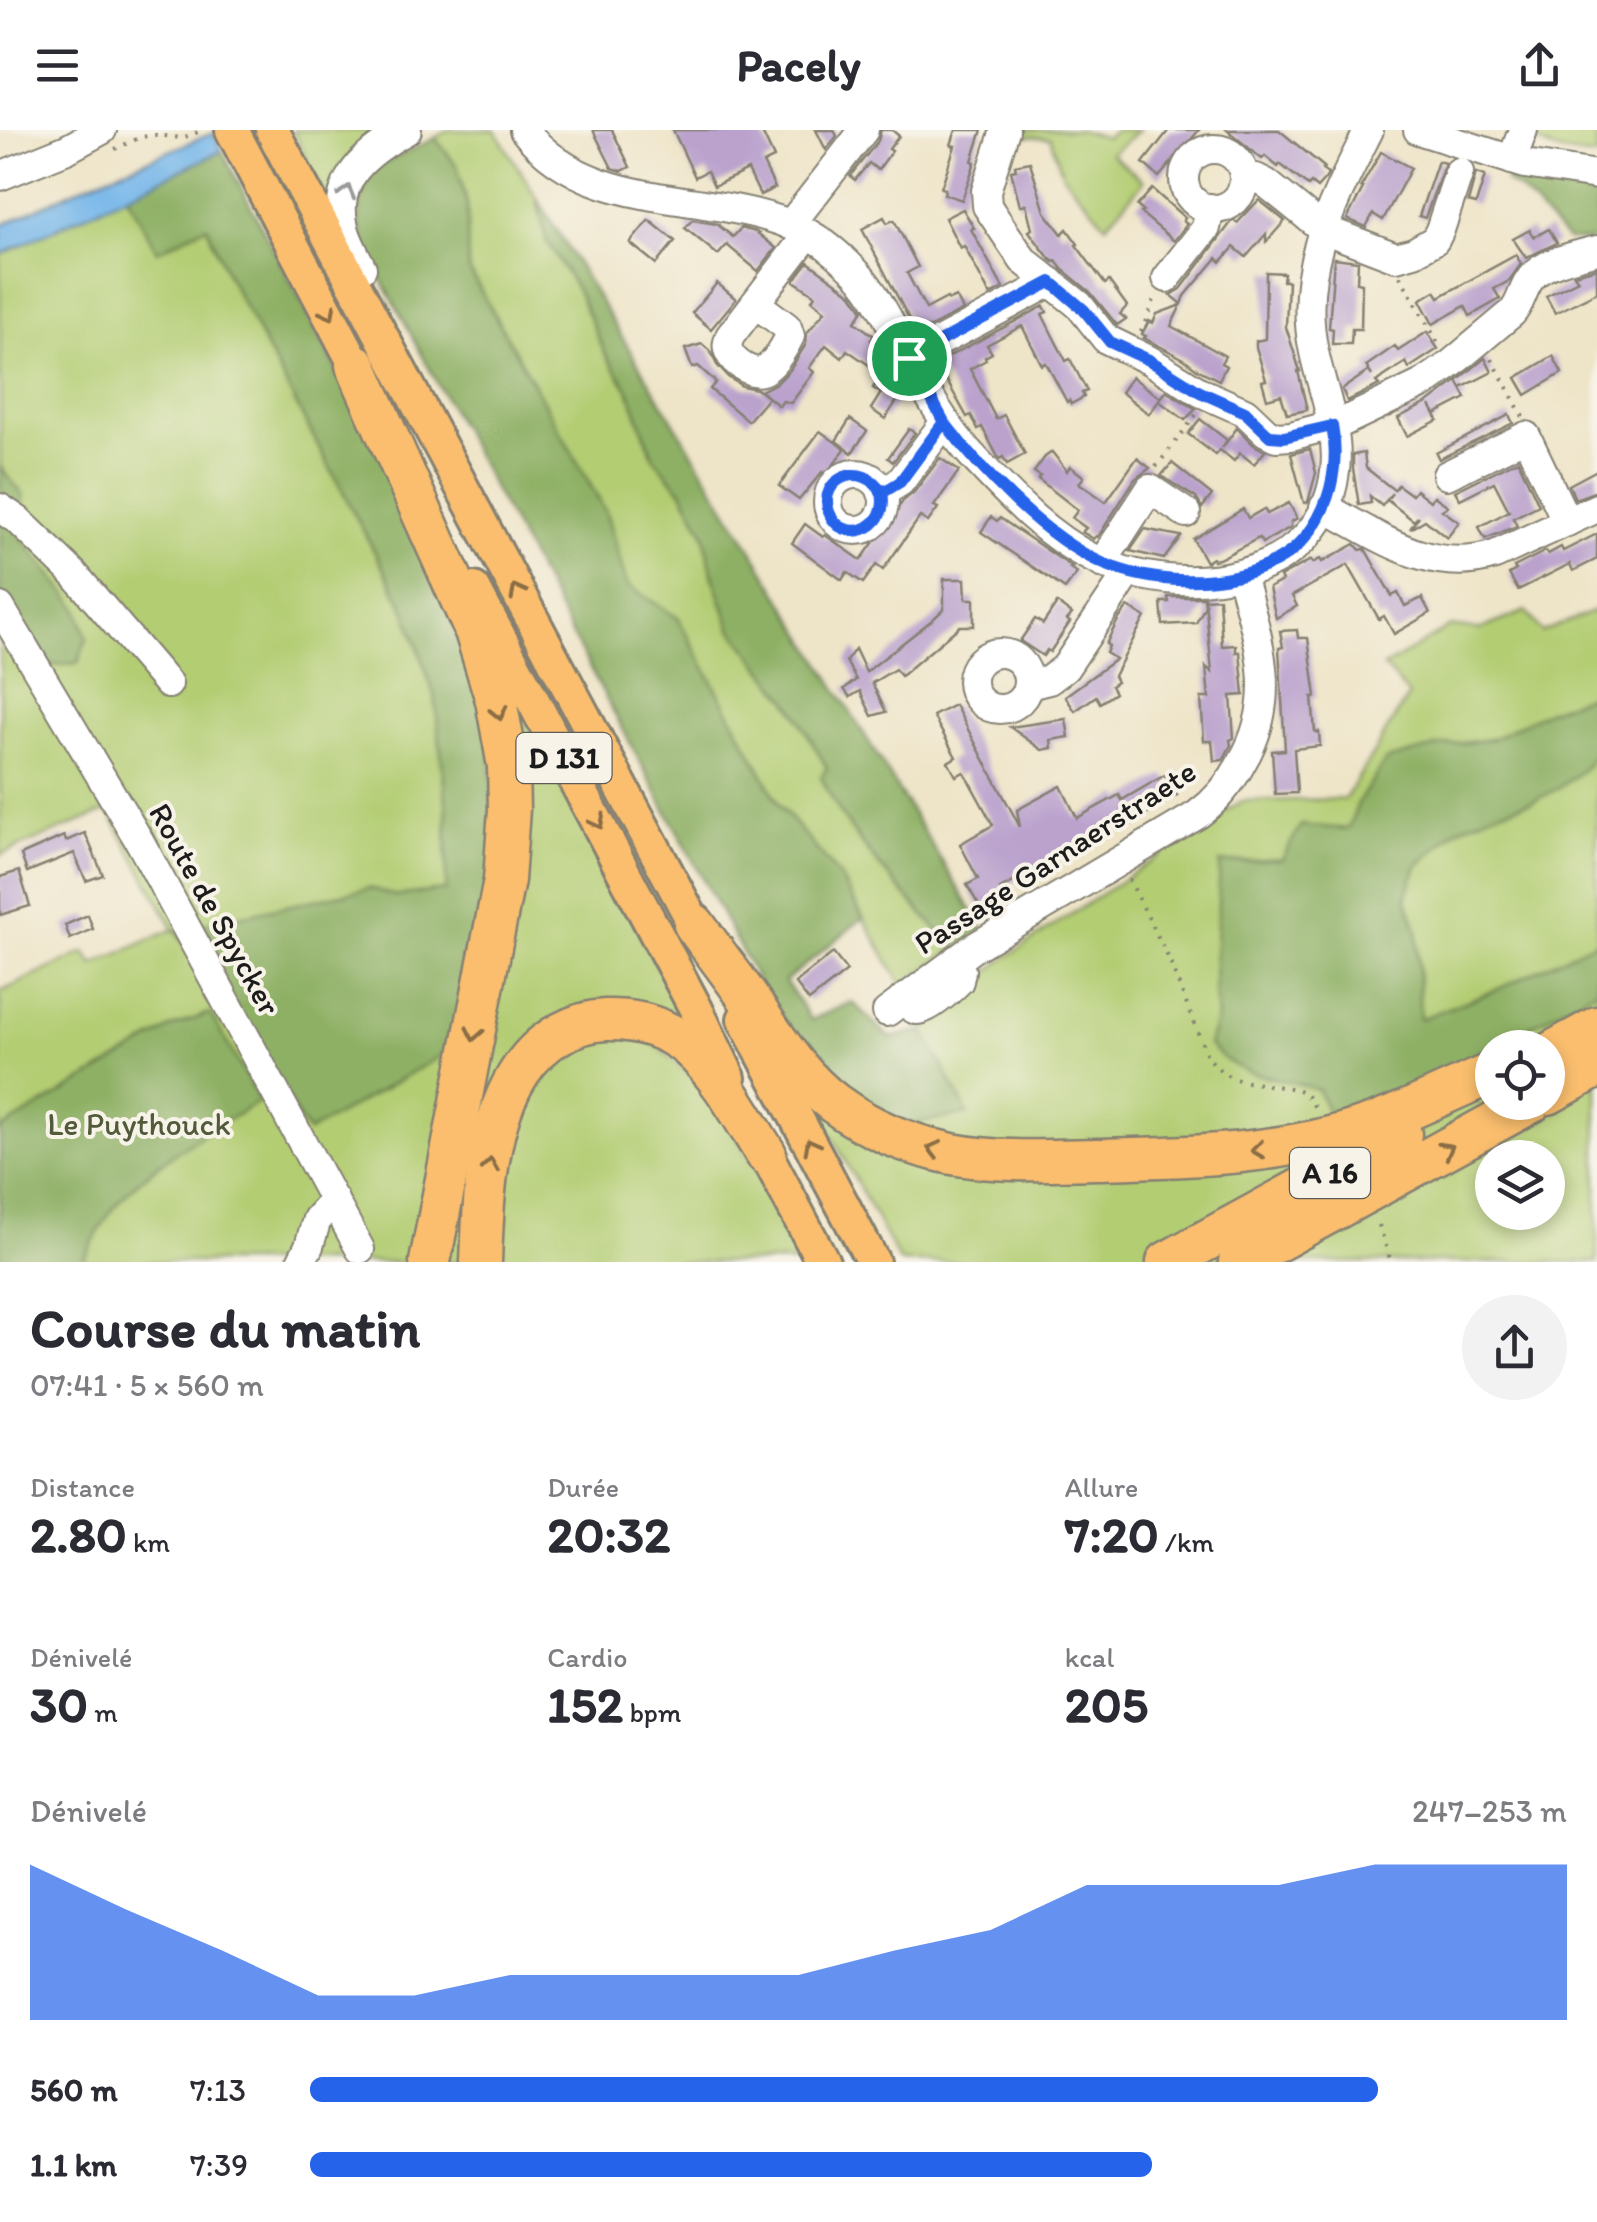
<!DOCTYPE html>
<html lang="fr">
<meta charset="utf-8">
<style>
body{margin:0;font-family:Itim,sans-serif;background:#f2f2f3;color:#2b2b33;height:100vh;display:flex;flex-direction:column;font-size:38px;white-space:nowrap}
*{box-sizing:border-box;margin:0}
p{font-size:32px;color:#7c7c81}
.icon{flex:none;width:55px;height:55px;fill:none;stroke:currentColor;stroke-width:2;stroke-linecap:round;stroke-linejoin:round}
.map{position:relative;height:1132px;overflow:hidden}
.panel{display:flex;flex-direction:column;background:#fff;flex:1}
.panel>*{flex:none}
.tools{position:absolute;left:1475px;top:900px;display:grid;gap:20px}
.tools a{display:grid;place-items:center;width:90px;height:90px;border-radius:50%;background:#fff;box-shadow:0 5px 15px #0003;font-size:50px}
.pin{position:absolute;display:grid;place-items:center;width:85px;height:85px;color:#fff;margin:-42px;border:5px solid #fff;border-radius:50%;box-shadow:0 2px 10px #0007}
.round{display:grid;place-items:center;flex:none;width:105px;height:105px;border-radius:52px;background:#f2f2f3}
.summary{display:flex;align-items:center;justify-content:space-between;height:170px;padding:0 30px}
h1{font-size:55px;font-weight:700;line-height:75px}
.figures{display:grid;grid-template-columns:repeat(3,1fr);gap:15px;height:170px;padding:10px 30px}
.figures div{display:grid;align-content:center}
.figures b{font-size:50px;font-weight:700}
.figures small{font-size:28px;font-weight:400}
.figures p{font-size:28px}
.chart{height:280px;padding:20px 30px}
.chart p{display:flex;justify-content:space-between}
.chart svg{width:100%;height:180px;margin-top:10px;fill:#2563eb;opacity:.7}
ul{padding:0 30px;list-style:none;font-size:32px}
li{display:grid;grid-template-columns:160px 120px 1fr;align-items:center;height:75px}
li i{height:25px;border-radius:12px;background:#2563eb}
header{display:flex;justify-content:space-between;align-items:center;height:130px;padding:0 30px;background:#fff;font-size:45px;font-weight:700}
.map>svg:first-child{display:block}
</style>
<header><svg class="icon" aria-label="menu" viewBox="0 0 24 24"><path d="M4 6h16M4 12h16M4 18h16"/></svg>Pacely<svg class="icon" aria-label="share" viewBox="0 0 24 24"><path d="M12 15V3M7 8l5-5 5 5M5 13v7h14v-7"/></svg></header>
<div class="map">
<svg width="1597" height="1132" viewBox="0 0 1597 1132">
<rect width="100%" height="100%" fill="#f7f3e8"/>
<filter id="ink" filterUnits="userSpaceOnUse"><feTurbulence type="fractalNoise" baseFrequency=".01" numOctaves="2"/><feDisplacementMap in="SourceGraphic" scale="20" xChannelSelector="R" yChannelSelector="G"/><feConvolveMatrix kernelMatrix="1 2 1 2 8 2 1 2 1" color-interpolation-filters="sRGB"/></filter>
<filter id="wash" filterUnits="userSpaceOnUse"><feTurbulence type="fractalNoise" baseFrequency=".0048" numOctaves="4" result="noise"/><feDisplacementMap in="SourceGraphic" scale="40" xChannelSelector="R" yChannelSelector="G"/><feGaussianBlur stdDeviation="2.25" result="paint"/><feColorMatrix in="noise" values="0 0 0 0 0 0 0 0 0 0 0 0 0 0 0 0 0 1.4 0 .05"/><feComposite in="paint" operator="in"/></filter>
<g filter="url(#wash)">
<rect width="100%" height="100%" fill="#eee4c7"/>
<g fill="#b3cd73" stroke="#687448" stroke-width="2.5" fill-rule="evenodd">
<path d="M293,0H387L357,17L340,40L326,71Z"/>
<path d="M448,0H495L537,68L546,110L578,162L606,225L629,261L653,327L683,363L704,403L712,443L731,498L792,576L827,638L821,647C850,711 908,767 955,819L902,855L840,747L780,676L678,489L627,456L606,383L468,138L467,74L457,36L435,8Z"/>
<path d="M1004,0H1081L1106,8L1116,0H1139L1111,24L1144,51L1106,95L1063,45L1050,8L1020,6Z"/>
<path d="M1530,0H1597V27C1572,24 1547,24 1529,4Z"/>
<path d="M127,65L157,120L206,95L226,142L405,479L435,567L447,680L446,760L396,766L370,758L458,916L417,1132H0V862L85,822L93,835L174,799L108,680L0,725V492L24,366L0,337V125Z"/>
<path d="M1597,480V1132H900L812,970L967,983L923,900L1002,830L1242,671L1345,669L1409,565L1384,537L1451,496L1479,500L1526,481L1542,502ZM1492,918H1548V972H1492ZM1492,1028H1548V1082H1492Z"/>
<path d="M499,540L693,902L530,914L472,1132H437Z"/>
<path d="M615,904L652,912L710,961L810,1132H499V1112L513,997L527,953L577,910Z"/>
</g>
<g fill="#8eb065" stroke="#556640" stroke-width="2.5">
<path d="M435,8L457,36L467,74L468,138L606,383L627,455L678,488L780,676L840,747L863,788L785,851L811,890L852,872L890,908L923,900L968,984L910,994L876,986L801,919L761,857L368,124L358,92L360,73L367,52L376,37Z"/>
<path d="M222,21L397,354L491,588L493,736L458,916L308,1002L175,800L370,758L396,766L446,760L447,680L435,567L405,479L226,142L207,96L157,121L127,65Z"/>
<path d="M1511,41L1597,55V111L1567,110L1520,60L1506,52Z"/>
<path d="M537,68L983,799L955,819C908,767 850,711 821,647L827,638L792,576L731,498L712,443L704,403L683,363L653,327L629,261L606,225L578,162L546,110Z"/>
<path d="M0,337L24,366L18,404L77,477L87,508L78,533L25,538L0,492Z"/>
<path d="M1593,564L1597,566V622L1584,639L1559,658L1531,672L1493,683L1457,699L1417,736L1406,767L1417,800L1420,889L1498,859L1597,811V859L1512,907L1402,964L1330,986L1318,960C1277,945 1240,950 1209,915L1217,887L1214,854L1220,733L1282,729L1301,695L1348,699L1359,671L1386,630L1440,616L1492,609L1547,581Z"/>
<path d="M210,883L260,971C210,1001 159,1027 119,1071C104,1088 93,1112 82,1132H0V1000L172,897Z"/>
</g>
<path fill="#75b6ea" stroke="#486983" stroke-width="2.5" d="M213,3L222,21L0,125V96L86,55Z"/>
<g id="blocks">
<g fill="#baa2cd">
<path d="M593,0H612L630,37L622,41L612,38Z"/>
<path d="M673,0H761L774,28L763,33L775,58L760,65L748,40L714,56L707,41L695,47Z"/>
<path d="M816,0H834L837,6L826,20Z"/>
<path d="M881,0H892L899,6L889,19L892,21L878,40L869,33L855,50L850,46L878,11Z"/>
<path d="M956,0H982L972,31L975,32L962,70L944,64L945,59L941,58L955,16L951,15Z"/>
<path d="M1169,0H1199L1159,47L1143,33Z"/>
<path d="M1227,0H1279L1324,37L1322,40L1328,44L1326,48L1317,58L1311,53L1308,56L1280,34L1278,37L1265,26L1262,29Z"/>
<path d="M1381,22L1411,38L1383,90L1373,84L1366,97L1347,89L1363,58L1361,57Z"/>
<path d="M1438,31L1445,33L1425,88L1419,86Z"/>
<path d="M1030,32L1045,82L1062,104L1067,99L1078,114L1076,115L1105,154L1109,151L1127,176L1120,184L1126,189L1117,195L1090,162L1062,139L1056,131L1054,132L1050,129L1031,104L1029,101L1032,99L1026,74L1020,76L1011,41L1016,40L1015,35Z"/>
<path d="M1476,43L1485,46L1476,74L1468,72Z"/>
<path d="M1152,59L1185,88L1183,91L1187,94L1174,111L1141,83L1143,81L1137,76Z"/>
<path d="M1259,70L1285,91L1266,112V104L1246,127L1234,117L1221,132L1217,128L1185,166L1182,174L1171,165L1181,159L1233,90L1237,93Z"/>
<path d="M963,79L974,98L971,99L1003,158L990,165L964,116L960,118L945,88Z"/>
<path d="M884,87L887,93L894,90L918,137L907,143L926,179L947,168L949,170L956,167L963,180L917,204L862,99Z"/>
<path d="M649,90L675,111L656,134L630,113Z"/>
<path d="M692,90L717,94L733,107L741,98L756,102L776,118L758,141L727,115L718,125L685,98Z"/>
<path d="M1549,99L1557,113L1526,128L1513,109L1530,100L1534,107Z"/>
<path d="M1516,125L1521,134L1509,151L1494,159L1500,169L1470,186L1465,176L1433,194L1420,170L1435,161L1439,167Z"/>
<path d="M1334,128L1358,131L1357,152L1362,153L1361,199H1352L1351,214H1332L1333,199L1329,198Z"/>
<path d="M808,132L852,164L863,180L855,192L874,206L871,210L885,220L890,233L905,259L885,289L871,279L881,263L873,258L882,244L847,220L842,228L826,215L809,238L814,242L791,273L783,271L779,276L761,261L778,252L790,240L806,214L807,203L825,181L812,170L815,165L794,151Z"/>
<path d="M1597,138V162L1555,183L1546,166L1578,150L1574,144Z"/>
<path d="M1266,142L1284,143L1283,151H1288L1286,197L1300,241H1298L1307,280L1287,284L1281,265L1267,269L1262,251L1266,250L1256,217V211L1265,209Z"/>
<path d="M717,153L736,169L711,199L692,183Z"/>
<path d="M1181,175L1171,196L1225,226L1221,233L1226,236L1219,250L1197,239L1184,229L1144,208L1146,206L1142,204L1149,191L1153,193L1157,184Z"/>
<path d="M1044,176L1047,182L1042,184L1054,208L1066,231L1070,229L1087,261L1082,263L1084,267L1071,274L1069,270L1067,272L1046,233L1042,235L1022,196L987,215L992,223L985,227L986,230L970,239L996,289L1004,285L1025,324L1007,334L1003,327L999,329L982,297L978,299L971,285L967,287L937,233Z"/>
<path d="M1427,202L1438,219L1409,238L1406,232L1376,252L1379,255L1347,271L1342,259L1369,241L1372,246L1366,236L1395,216L1398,221Z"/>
<path d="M702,214L710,221L717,235L728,247L742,256L757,259L768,268L748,291L710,259L716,252L698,236L692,238L685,219Z"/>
<path d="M1553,226L1562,243L1526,265L1516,248Z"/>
<path d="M1485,228L1492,242L1461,258L1457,251Z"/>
<path d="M1132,247L1161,268L1149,284L1121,262Z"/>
<path d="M1457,251L1466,268L1435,284L1430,275L1438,290L1407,306L1398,288L1429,272Z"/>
<path d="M1166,261L1196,279L1185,290L1159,271Z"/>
<path d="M1509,285L1513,293L1439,329L1436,323Z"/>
<path d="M850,289L867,301L852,323L836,311Z"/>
<path d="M1200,289L1227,310L1222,318L1237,298L1254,315L1265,321L1254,334L1240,323L1234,331L1220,320L1216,325L1188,304Z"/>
<path d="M909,299L915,303L893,332L888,328Z"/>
<path d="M820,301L845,319L826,345L822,342L799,370L779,356Z"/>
<path d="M1310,319L1316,343L1308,372L1304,373L1291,324Z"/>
<path d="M1052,322L1067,341L1070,336L1084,347L1079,353L1106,372L1137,328L1150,338L1135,349L1098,407L1096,406L1094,409L1082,402L1086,398L1072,388L1078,380L1038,349L1040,346L1034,342L1045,327Z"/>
<path d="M1364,323L1366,338L1394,360L1398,355L1412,365L1416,360L1430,371L1434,366L1448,376L1442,380L1459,392L1447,408L1425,390L1410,399L1419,386L1414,391L1387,370L1392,363L1382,376L1370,366L1371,373L1359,375L1353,339V325Z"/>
<path d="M940,328L959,341L934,376L938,378L928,392L920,387L883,440L876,435L863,453L847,442L842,450L792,413L805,394L823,407L825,405L861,430L903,371L914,362Z"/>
<path d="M1518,330L1539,375L1513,388L1517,396L1485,409L1479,397L1509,381L1494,352L1460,369L1455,361Z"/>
<path d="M1172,333L1212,365L1202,378L1196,368L1161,346Z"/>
<path d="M1597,340V361L1575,369L1569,355Z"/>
<path d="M1289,373L1297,388L1291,392V397L1262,413L1259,408L1219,429L1213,430L1212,428L1206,432L1193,409L1243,379L1248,388L1264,379L1267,384Z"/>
<path d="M991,387L997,391L1000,388L1072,437L1070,438L1077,443L1065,459L981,402Z"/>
<path d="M1145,399L1159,402L1181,406L1164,429L1130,421Z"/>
<path d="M1597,404V429L1573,441L1570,434L1518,460L1509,444L1516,440L1514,437L1546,421L1548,424L1561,417L1563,421Z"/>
<path d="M1355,414L1360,420L1365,419L1392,466L1398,463L1405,476L1422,468L1430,483L1394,504L1384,486L1379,489L1348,435L1292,466L1297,476L1276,488L1269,458L1282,451L1280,447L1311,430L1313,433L1320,429L1322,432Z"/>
<path d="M944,449H965L966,469H974V496H960L901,546L895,539L872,553L886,582L872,586L860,561L850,567L844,559L856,550L846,531L855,519L866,542L932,490L944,479Z"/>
<path d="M1168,467H1204L1205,476L1196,493L1163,495L1161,472H1169Z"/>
<path d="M1219,468L1222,516L1236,515V522H1240L1244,565L1231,566L1234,608L1230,610L1231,615L1223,630L1214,631L1212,611H1204L1201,568H1209L1206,537L1212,542L1205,469Z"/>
<path d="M1057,473L1072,484L1067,490L1070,492L1050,522L1047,520L1043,526L1020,511L1035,489L1043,494Z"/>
<path d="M1128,477L1145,487L1114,546L1117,552L1111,556L1115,563L1100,573L1096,566L1075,581L1065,566L1116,529L1106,523L1109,516L1106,514L1118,490Z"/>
<path d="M1297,500L1298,508H1308L1316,567H1312L1315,602H1319L1320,616L1294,619L1297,663L1275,664L1272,621L1285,620L1279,518L1283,517L1280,501Z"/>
<path d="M955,575L1020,697L1017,680L1061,656L1077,688L1119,665L1122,670L1165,645L1177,665L1127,697L1125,694L1000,759L1004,767L981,779L967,755L978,749L960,714L993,695L964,642L956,646L948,632L956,627L933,586Z"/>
<path d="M1066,589L1069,607L1051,610L1052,618L1042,620L1010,597Z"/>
<path d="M85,703L103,745L86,751L74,723L27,742L21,725L64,706L66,711Z"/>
<path d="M19,741L30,776L0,785V747Z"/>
<path d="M88,785L93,799L70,809L65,795Z"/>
<path d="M833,823L847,841L809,871L795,853Z"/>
</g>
</g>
</g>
<g filter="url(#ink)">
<use href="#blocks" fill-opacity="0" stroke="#858072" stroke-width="2.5"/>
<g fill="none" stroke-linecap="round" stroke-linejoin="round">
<defs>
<g id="minor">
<path d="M524,0C587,80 694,61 781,91C807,100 831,117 850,136C873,157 885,184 900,211C922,254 943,296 977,331C1011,367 1047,406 1092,428C1177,471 1322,456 1335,341C1340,301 1322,260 1314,222C1296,139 1333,72 1369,0"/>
<path d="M1005,0L986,61L987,76L1023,130L1079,175L1106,209L1149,230L1200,262L1245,282L1266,302L1276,307L1291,306L1343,292L1424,253L1451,234L1512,183C1522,172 1522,159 1531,148C1543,132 1579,125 1597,120"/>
<path d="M1418,0L1525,34L1597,45"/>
<circle cx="1214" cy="49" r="30"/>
<path d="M1512,30L1523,0"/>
<path d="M0,46L67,19L102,0"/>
<path d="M1244,48H1256L1266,53L1323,99L1396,127L1414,122L1435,110L1440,100L1459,42"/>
<path d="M790,95L864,0"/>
<path d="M362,138C356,126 349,114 345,101C330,49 368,22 407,0"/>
<path d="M1167,148L1206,98L1210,78"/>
<path d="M755,173L787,197L790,206C785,216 775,234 764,240C753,246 734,233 729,222C726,216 728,212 730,206L808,104"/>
<path d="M909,228L1051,152"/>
<circle cx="856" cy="372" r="28"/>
<path d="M1447,345L1526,306L1567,392"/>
<path d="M882,363L900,352L945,292"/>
<path d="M1324,377C1379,406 1431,446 1495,425L1597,378"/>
<path d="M0,378L19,391L74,444L168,554"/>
<path d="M1102,433L1150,359L1186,383"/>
<path d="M0,477L140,712L360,1119"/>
<circle cx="1000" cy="551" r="28"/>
<path d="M1029,555L1049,550L1065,538L1129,442"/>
<path d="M903,869C906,872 911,879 916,880C927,882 952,858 959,851L961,841L957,829"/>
<path d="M887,882L973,818L1197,685C1216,671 1231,653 1242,632C1280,568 1258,510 1241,444"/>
<path d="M301,1132L309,1116L317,1089L334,1070"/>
</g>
<g id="major">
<path d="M232,0L367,257"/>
<path d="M272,0L705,814"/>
<path d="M474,459L696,879L729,948"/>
<path d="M744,889L873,1132"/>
<path d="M754,1001L823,1132"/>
</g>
<g id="highway">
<path d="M356,235L475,501L496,570L508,636L509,679L504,750L430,1132"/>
<path d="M694,794C712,819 731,843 748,868C775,906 796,944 834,973C869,999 909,1015 952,1024C999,1033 1048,1030 1096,1029C1177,1027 1259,1026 1338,1005C1392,991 1441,964 1492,943"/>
<path d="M1548,924L1597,897"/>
<path d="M1548,964L1597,937"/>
<path d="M481,1132C484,1057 486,944 561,903C574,896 589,891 605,890C636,889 666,897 690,918C722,947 743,988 766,1024"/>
<path d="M1167,1132L1401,1004"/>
<path d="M1239,1132L1532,972"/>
</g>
</defs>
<use href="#minor" stroke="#858072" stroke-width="32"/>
<use href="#major" stroke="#858072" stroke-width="38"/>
<use href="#highway" stroke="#858072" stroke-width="45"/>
<g stroke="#858072" stroke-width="4" stroke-dasharray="2.5 8" stroke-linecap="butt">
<path d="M115,19L141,7L156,5L182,8L204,0"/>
<path d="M1400,146L1440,216"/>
<path d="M1141,202L1156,165"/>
<path d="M1492,229L1523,287"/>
<path d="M1156,337L1196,285"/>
<path d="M1129,749L1167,825L1206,923C1226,955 1247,951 1281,957C1289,958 1297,958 1304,963C1310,968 1314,976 1317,982"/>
<path d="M1379,1095L1391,1132"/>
</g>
<use href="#minor" stroke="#fff" stroke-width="28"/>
<use href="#major" stroke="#fabe6e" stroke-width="32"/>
<use href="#highway" stroke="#fabe6e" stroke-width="40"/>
</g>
<defs><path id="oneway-chevron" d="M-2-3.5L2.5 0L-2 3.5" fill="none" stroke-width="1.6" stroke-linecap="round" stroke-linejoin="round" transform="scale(2.5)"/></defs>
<use stroke="#999" href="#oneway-chevron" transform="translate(347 62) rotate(-74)"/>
<g stroke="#8b6d45">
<use href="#oneway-chevron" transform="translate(329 183) rotate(62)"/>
<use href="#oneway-chevron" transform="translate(517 461) rotate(-118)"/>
<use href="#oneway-chevron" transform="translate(499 583) rotate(77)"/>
<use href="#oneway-chevron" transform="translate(598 692) rotate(62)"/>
<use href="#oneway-chevron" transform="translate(474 904) rotate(101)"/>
<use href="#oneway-chevron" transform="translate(811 1015) rotate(-118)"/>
<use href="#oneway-chevron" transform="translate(934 1019) rotate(-166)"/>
<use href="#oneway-chevron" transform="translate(1447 1019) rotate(-29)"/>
<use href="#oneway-chevron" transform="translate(1258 1020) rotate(173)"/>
<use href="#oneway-chevron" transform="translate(490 1035) rotate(-82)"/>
</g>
</g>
<g fill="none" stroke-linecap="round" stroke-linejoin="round" filter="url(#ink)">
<defs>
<path id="route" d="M909,228L944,292L900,352L882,363C890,400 842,416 829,382C817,348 864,329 882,363L900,352L944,292C980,340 1047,409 1102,433C1151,454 1217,457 1266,436C1320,414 1343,350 1332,296L1284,307L1270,306L1245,282L1200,262L1149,230L1110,212L1084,180L1051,152L909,228"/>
</defs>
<use href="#route" stroke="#fff" stroke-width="20"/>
<use href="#route" stroke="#2563eb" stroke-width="12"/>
</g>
<g text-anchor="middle" stroke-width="8" stroke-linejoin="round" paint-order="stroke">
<g fill="#f7f3e8" stroke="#5e5c59" stroke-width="2.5">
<rect x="516.5" y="603" width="95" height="50" rx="8"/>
<rect x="1290" y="1018" width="80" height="50" rx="8"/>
</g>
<g font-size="30" font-weight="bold" fill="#1c1c1c">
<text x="564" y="638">D 131</text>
<text x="1330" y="1053">A 16</text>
</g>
<g font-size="32" fill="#1c1c1c" stroke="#f7f3e8">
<text transform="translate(1055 727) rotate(-33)" y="11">Passage Garnaerstraete</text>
<text transform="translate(215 779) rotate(61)" y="11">Route de Spycker</text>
</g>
<g font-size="32" fill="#515a3a" stroke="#f7f3e8">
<text x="139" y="1005">Le Puythouck</text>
</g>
</g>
</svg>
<div class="tools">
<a><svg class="icon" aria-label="locate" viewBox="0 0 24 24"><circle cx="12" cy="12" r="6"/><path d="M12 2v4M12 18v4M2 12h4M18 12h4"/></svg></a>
<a><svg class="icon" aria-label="layers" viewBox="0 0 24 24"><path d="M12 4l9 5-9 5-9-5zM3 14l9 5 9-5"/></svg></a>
</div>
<div class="pin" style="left:909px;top:228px;background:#1e9e55"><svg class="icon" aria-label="arrive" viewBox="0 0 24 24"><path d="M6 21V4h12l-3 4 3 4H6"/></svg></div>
</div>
<section class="panel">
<div class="summary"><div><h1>Course du matin</h1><p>07:41 · 5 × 560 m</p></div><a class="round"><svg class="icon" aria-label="share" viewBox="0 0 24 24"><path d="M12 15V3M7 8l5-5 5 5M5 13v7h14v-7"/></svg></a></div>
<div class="figures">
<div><p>Distance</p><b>2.80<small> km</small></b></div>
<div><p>Durée</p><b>20:32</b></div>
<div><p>Allure</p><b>7:20<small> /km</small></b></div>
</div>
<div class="figures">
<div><p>Dénivelé</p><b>30<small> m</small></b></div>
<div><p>Cardio</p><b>152<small> bpm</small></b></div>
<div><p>kcal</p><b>205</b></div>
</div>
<div class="chart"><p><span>Dénivelé</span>247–253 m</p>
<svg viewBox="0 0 160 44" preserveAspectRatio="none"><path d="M0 44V6L10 17L20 27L30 38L40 38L50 33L60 33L70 33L80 33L90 27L100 22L110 11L120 11L130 11L140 6L150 6L160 6V44z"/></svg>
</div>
<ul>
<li><b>560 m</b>7:13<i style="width:85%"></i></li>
<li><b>1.1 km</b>7:39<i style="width:67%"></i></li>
</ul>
</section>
